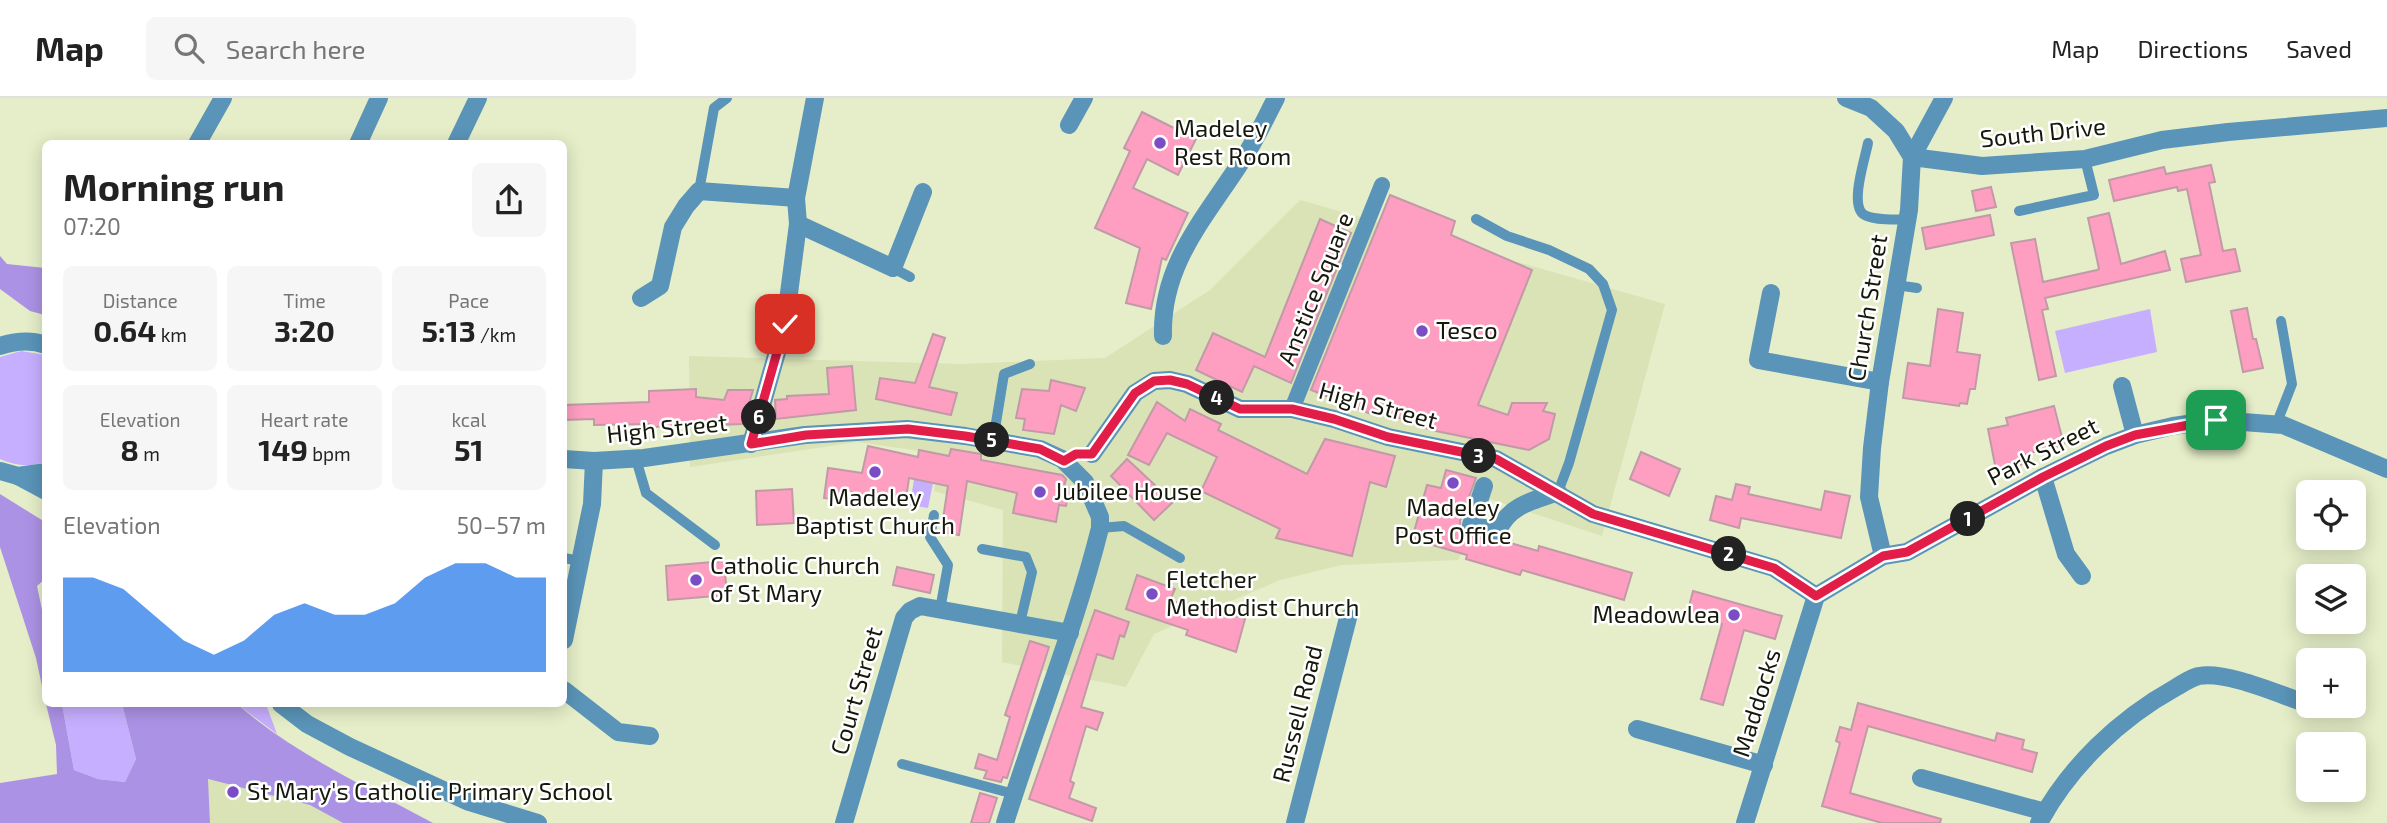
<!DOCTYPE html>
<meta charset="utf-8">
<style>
body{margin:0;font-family:"Exo 2",sans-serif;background:#f6f6f6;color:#222;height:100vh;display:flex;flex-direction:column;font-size:26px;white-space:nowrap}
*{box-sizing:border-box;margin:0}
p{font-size:23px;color:#767676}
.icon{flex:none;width:38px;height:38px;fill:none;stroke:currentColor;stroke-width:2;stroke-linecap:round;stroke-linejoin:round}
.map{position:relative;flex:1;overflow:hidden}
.side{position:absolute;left:42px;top:42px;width:525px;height:567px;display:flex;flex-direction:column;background:#fff;border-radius:10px;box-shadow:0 4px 18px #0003}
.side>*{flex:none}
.buttons{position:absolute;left:2296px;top:382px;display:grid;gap:14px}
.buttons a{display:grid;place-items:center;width:70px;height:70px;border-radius:10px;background:#fff;box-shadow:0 4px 18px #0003;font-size:35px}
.pin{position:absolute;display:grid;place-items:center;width:60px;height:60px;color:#fff;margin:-30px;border-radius:14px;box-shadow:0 4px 10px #0006}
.km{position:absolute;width:35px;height:35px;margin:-18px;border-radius:50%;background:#222;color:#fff;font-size:19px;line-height:35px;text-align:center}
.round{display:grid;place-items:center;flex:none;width:74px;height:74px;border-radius:10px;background:#f6f6f6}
.summary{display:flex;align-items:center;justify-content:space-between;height:119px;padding:0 21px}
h1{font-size:38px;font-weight:700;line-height:52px}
.figures{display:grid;grid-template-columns:repeat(3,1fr);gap:10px;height:119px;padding:7px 21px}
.figures div{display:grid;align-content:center;border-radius:10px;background:#f6f6f6;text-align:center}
.figures b{font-size:30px;font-weight:700}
.figures small{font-size:19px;font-weight:400}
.figures p{font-size:19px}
.chart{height:196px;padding:14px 21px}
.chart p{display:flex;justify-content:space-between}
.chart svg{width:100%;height:126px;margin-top:7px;fill:#1a73e8;opacity:.7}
header{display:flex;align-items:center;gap:42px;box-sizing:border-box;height:98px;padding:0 35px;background:#fff;border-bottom:2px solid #e0e0e0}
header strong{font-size:33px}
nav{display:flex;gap:38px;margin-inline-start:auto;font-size:24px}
.search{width:490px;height:63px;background:#f6f6f6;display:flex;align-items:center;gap:18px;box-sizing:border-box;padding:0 24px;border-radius:10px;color:#767676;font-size:26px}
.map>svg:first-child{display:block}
</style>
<header>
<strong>Map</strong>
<div class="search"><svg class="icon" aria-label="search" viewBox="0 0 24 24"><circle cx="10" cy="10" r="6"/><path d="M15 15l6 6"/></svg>Search here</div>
<nav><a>Map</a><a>Directions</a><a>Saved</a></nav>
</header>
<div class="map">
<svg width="2387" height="725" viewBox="0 0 2387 725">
<rect width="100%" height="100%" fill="#e5eec8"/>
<g fill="#d9e3b6">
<path d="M1300,102L1665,206L1602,438L1490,401L1458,462L1342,467L1280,482L1154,536L1126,589L1002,564L1003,412L934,393L941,356L857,344L690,369L689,258L961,266L1105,260L1210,192Z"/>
<path d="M207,681L310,707L343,725H210Z"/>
</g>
<g fill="#c7afff">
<path d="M2150,211L2157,254L2065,275L2055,233Z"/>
<path d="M21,253L45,257V364C29,369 16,368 0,361V259Z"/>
<path d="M914,381L933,385L928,410L910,407Z"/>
<path d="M62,606H122L136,661L125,684L98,681L74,672Z"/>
<path d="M237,606H263L267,609L277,636Z"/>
</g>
<g fill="#ac92e5">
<path d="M0,158L7,166L45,170V217L30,213L0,191Z"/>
<path d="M0,396L45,424V481L37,488L45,526V602L36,560L0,449Z"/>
<path d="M46,606H62L74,672L98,681L125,684L136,661L122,606H237C295,656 366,689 433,725H343L310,707L208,681L210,725H0V685L57,676L56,647Z"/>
</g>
<g fill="#fe9ec0" stroke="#c29aa7" stroke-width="2">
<path d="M1142,14L1196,41L1178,77L1147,61L1133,90L1188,115L1166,162L1162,160L1151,211L1126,205L1140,150L1095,130L1130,53L1124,50Z"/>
<path d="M2211,67L2215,84L2209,85L2223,153L2235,151L2240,173L2186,184L2181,161L2201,157L2187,91L2178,93L2177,89L2114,103L2109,82L2164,69L2166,76Z"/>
<path d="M1991,89L1996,109L1976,113L1972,93Z"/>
<path d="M1390,97L1455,123L1451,137L1532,172L1478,307L1508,317L1512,305H1547L1543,313L1555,316L1549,341L1529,352L1431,332L1379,312L1376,318L1311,292Z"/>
<path d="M2109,115L2121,166L2165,153L2170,172L2045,200L2048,211L2042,212L2056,278L2039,282L2011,145L2035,141L2043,184L2097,172L2099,171L2088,120Z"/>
<path d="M1990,117L1994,137L1926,151L1922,130Z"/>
<path d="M1320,121L1351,135L1291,285L1254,268L1242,294L1196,272L1213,235L1265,259Z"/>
<path d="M2247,210L2253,241H2256L2263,270L2243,274L2231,213Z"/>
<path d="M1938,211L1963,215L1957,254L1980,257L1975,291H1970L1967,306L1960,305L1959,308L1903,300L1908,265L1930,268Z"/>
<path d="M933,236L945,240L929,289L957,295L951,317L876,301L880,280L915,285Z"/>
<path d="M852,268L856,312L776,321L775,302L787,301V298L829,296L827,270Z"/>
<path d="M1051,282L1085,290L1076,313L1061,307L1054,336L1023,332L1025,321L1016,320L1022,291L1049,293Z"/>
<path d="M696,291V299L724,302L728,292H753L743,326L650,329V326L594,327V321L564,322V307L649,304V293Z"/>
<path d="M1157,304L1185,323L1190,311L1221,326L1218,332L1307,376L1325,341L1395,358L1386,389L1370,384L1352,458L1276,440L1280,431L1201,393L1217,359L1167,335L1149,367L1128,357Z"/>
<path d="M2054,308L2064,347L2026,356L2028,365L1996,372L1988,331L2008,327L2006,320Z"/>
<path d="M868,348L918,359L919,352L949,358L951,351L981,356V362L1062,377L1066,381L1064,389L1070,390L1066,408L1059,407L1056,424L1013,415L1017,395L967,383L959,437L941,434L948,388L909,380L906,401L883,397L882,400L852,394L851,404L824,400L828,370L862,375Z"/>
<path d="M1641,354L1680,371L1669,398L1630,381Z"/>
<path d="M1127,361L1173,404L1154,422L1111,378Z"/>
<path d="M1446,372L1476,380L1460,423V430L1464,436L1496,444L1504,443L1538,453L1539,448L1632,475L1624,502L1522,472L1520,477L1466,461L1467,457L1412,441L1427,387L1441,390Z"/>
<path d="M1736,386L1750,389L1748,396L1821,412L1825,393L1850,398L1841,440L1741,420L1739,430L1710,422L1716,398L1732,402Z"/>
<path d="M792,391L794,425L757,427L756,393Z"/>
<path d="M724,463L727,497L668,502L666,468Z"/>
<path d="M897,469L934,477L930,495L893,487Z"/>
<path d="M1137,477L1175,491L1170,502L1203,514L1205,507L1245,521L1236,554L1186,537L1188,532L1126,511Z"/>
<path d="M1693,493L1782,518L1775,541L1744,532L1723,607L1701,601L1722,526L1687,516Z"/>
<path d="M1095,512L1129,524L1124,539L1120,537L1113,561L1097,556L1081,609L1103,615L1097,632L1086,628L1070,683L1074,685L1069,700L1096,710L1092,723L1029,701Z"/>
<path d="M1030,543L1049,549L1007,680L1003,679L1001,684L984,680L987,673L975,670L979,656L997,662L1010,619L1005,617Z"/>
<path d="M1858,605L1995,643L1997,635L2024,642L2022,651L2037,655L2032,674L1868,628L1850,695L1941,721L1940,725H1882L1822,708L1840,645L1836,643L1840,629L1851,632Z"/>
<path d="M980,695L997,700L989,725H971Z"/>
</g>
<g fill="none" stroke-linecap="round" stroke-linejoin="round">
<g stroke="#5a94b8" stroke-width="10">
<path d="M1868,45C1865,61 1850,105 1863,116C1873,123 1896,121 1907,122"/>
<path d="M699,93L714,10L727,0"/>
<path d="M2019,113L2094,97L2085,61"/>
<path d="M1476,121L1507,138L1549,152L1589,171L1603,186L1612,212L1569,365L1558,394"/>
<path d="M893,170L910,179"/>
<path d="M1896,187L1917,190"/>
<path d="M2276,327L2292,286L2281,223"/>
<path d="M993,343L1004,276L1030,266"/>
<path d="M636,361L646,395L715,447"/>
<path d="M934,417L930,439L948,467L940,512"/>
<path d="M1100,430L1124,428L1180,460"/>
<path d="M982,451L1026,459L1032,474L1020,525"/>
<path d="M564,460L580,463"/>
<path d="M902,666L1014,696"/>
</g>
<path stroke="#5a94b8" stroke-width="16" d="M1292,311L1382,87"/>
<g stroke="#5a94b8" stroke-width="18">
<path d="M1846,0L1871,10L1896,33L1912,59L1909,112L1880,284L1872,350L1869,399L1883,458"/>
<path d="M1944,0L1912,59L1982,68L2085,61L2162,42L2228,34L2387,20"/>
<path d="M1069,27L1084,0"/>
<path d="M358,46L379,0"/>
<path d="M456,46L478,0"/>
<path d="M798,126L893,170L923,94"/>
<path d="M1771,195L1758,262L1880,284"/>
<path d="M641,200L660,188L673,129L686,108L699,93L796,100"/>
<path d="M1163,238C1161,168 1203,122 1239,67C1254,46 1264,23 1276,0"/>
<path d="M2122,288L2135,337"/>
<path d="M751,346L785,226L798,126L796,100L815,0"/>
<path d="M1092,356L1135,295L1154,283L1170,282L1187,286L1240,311H1292L1334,321L1388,339L1496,361L1593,416L1774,470L1816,498"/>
<path d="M564,361L594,363L644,360L805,337L907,331L965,338L1040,351L1062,361L1085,384L1100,419V430C1075,530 1036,626 1005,725"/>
<path d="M2043,379L2066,456L2082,478"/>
<path d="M1484,388L1471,427L1498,433C1508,408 1534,402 1558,394"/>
<path d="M1816,498L1883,458L1907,454L2043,379L2106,348L2135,337L2173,328L2216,322L2283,327L2387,371"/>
<path d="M564,542L592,406L594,363"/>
<path d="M564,592L618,634L650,638"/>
<path d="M1637,631L1764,667"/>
<path d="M1921,680L2045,714"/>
<path d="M844,725L904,520L910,513L920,508L1070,535"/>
<path d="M1295,725L1348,520"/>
<path d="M1745,725L1816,498"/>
<path d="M2039,725C2069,669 2119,621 2175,590C2182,586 2192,579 2199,578C2228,573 2280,597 2308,606"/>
</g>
<g stroke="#5a94b8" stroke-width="18">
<path d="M197,46L223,0"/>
<path d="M0,248C15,243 30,241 46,247"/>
<path d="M0,373L18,378L46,374"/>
<path d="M18,378L46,393"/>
<path d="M281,606L307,626L350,649L469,704L538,725"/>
</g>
</g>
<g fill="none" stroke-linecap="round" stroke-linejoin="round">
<defs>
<path id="route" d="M785,226L751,346L806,337L908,331L965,338L1040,351L1064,363L1076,356H1092L1135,295L1154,283L1170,282L1187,286L1240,311H1292L1334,321L1388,339L1496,361L1593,416L1774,470L1816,498L1883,458L1907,454L2043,379L2106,348L2135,337L2216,322"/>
</defs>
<use href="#route" stroke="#fff" stroke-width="14"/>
<use href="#route" stroke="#e11d48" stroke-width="9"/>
</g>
<g fill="#7b4dc5" stroke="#fff" stroke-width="2.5">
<circle cx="1160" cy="45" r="7"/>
<circle cx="1422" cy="233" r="7"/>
<circle cx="875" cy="374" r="7"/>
<circle cx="1453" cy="385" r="7"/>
<circle cx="1040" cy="394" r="7"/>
<circle cx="696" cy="482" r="7"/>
<circle cx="1152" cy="496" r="7"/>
<circle cx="1734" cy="517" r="7"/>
<circle cx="233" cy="694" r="7"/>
</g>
<g text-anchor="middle" stroke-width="5" stroke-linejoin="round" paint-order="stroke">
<g font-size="24" fill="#16180b" stroke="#fff" text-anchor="start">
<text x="1174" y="39">Madeley<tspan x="1174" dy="28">Rest Room</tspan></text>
<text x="1436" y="241">Tesco</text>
<text x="1054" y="402">Jubilee House</text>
<text x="875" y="408" text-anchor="middle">Madeley<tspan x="875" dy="28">Baptist Church</tspan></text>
<text x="1453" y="418" text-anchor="middle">Madeley<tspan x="1453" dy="28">Post Office</tspan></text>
<text x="710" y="476">Catholic Church<tspan x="710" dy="28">of St Mary</tspan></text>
<text x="1166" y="490">Fletcher<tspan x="1166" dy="28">Methodist Church</tspan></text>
<text x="1720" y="525" text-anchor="end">Meadowlea</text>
<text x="247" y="702">St Mary's Catholic Primary School</text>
</g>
<g font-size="24" fill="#16180b" stroke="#fff">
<text transform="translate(2043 35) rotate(-6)" y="8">South Drive</text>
<text transform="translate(1316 191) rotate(-68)" y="8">Anstice Square</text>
<text transform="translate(1868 210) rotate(-81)" y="8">Church Street</text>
<text transform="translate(1378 308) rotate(15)" y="8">High Street</text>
<text transform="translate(667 331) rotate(-6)" y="8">High Street</text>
<text transform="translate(2043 354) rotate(-27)" y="8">Park Street</text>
<text transform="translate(857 593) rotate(-74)" y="8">Court Street</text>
<text transform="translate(1757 605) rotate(-73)" y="8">Maddocks</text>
<text transform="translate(1298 616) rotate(-76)" y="8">Russell Road</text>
</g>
</g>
</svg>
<div class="buttons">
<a><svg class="icon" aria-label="locate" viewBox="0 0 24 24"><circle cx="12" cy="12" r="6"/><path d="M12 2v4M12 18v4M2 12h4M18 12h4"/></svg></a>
<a><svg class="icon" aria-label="layers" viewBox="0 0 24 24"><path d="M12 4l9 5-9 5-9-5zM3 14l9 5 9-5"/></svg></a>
<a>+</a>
<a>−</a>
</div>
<div class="pin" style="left:2216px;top:322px;background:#1e9e55"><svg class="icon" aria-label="arrive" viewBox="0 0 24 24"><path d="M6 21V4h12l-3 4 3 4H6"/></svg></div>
<div class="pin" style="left:785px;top:226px;background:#d93025"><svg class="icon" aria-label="check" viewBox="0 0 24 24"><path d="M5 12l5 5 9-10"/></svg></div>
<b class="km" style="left:1968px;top:421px">1</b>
<b class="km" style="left:1729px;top:456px">2</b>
<b class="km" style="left:1479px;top:358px">3</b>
<b class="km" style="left:1217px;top:300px">4</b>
<b class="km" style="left:992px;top:342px">5</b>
<b class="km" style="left:759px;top:319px">6</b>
<section class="side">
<div class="summary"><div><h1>Morning run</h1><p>07:20</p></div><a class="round"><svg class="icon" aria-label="share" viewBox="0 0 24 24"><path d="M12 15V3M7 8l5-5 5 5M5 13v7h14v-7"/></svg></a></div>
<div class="figures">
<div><p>Distance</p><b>0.64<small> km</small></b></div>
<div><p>Time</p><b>3:20</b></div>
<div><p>Pace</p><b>5:13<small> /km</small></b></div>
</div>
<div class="figures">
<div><p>Elevation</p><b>8<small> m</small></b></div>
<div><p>Heart rate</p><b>149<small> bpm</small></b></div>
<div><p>kcal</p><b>51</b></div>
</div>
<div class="chart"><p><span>Elevation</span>50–57 m</p>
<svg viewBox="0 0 160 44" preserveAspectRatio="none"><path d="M0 44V11L10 11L20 15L30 24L40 33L50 38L60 33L70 24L80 20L90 24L100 24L110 20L120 11L130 6L140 6L150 11L160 11V44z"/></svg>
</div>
</section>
</div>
